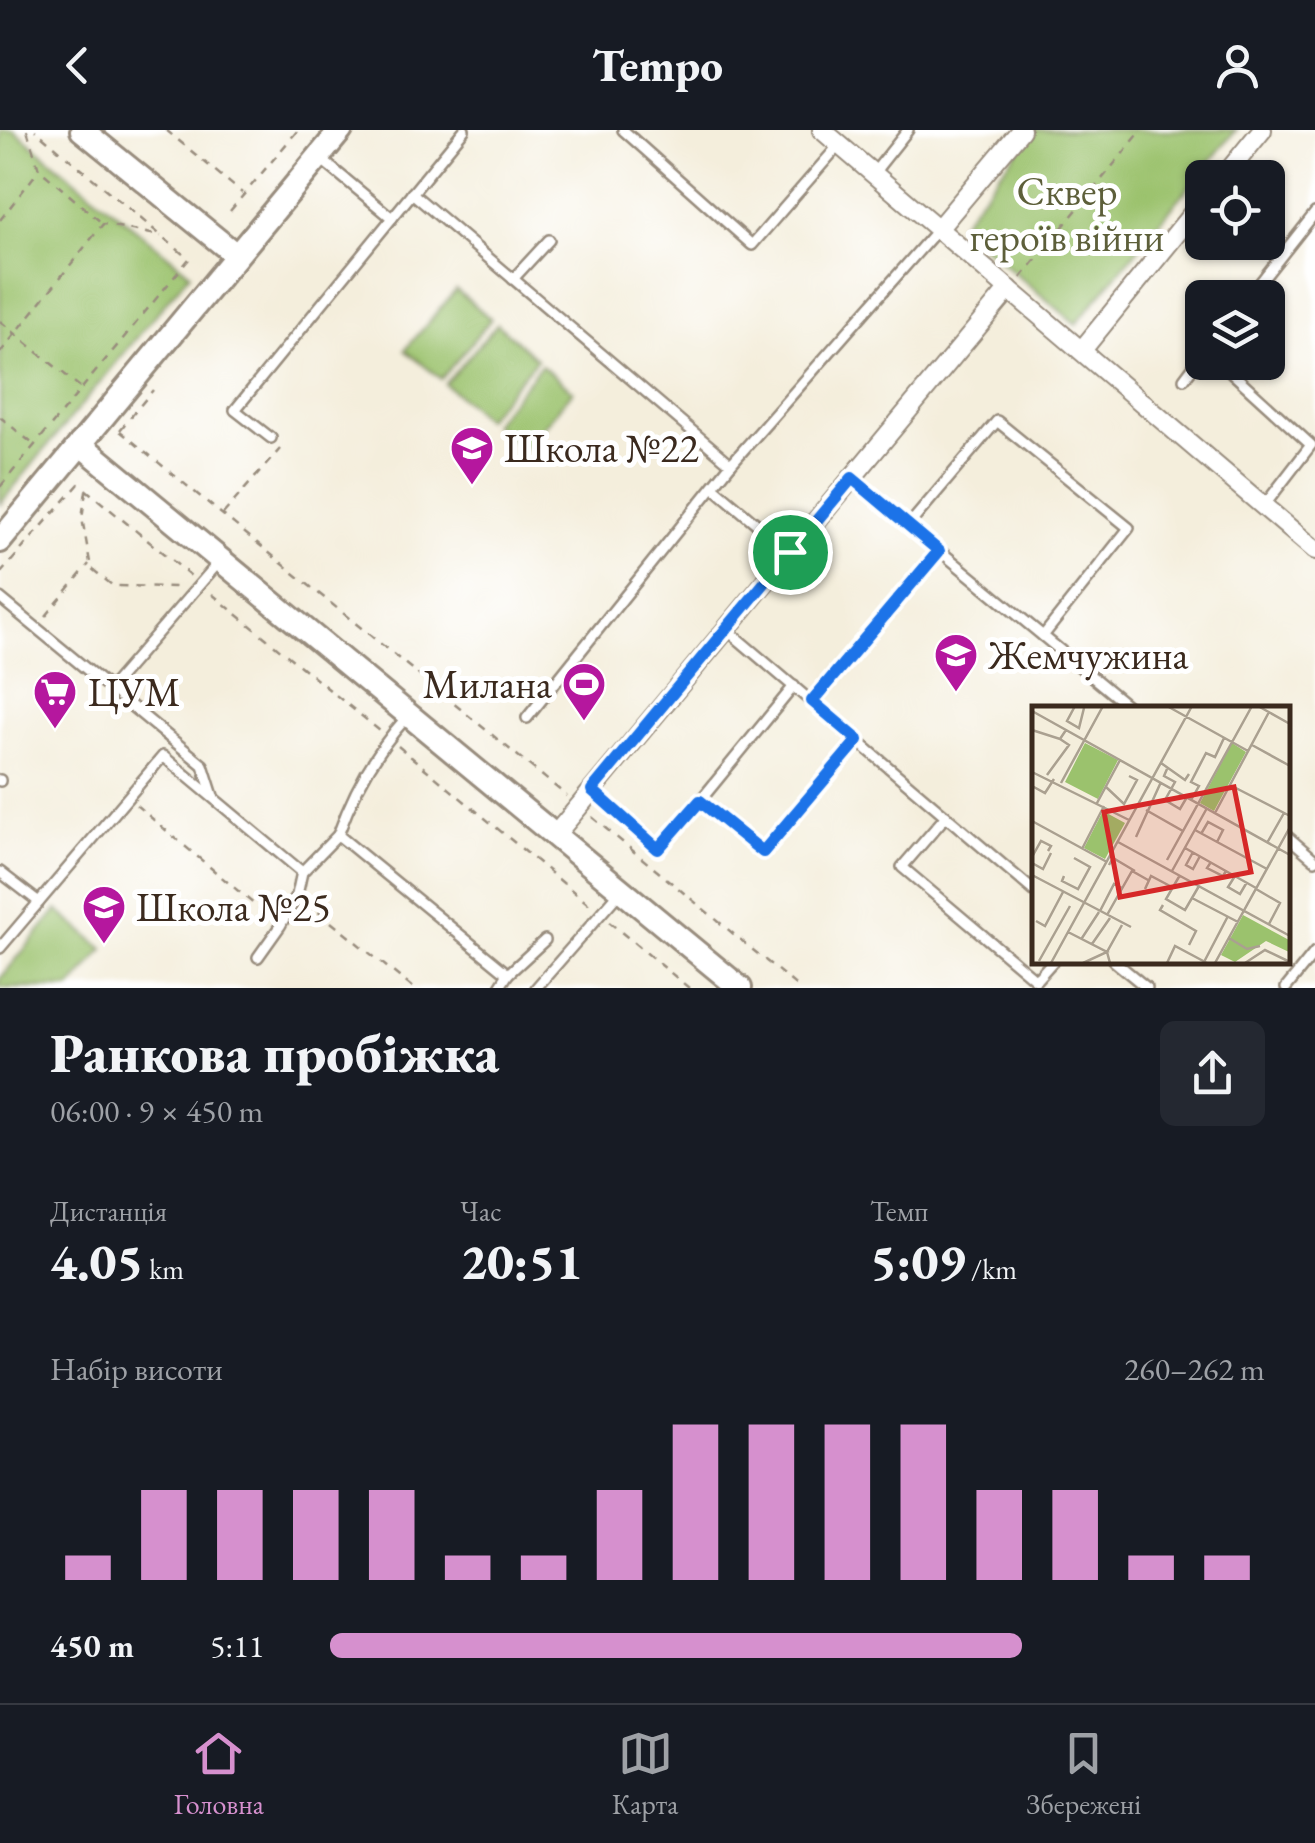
<!DOCTYPE html>
<html lang="uk">
<meta charset="utf-8">
<style>
body{margin:0;font-family:"EB Garamond",serif;background:#242831;color:#f1f3f6;height:100vh;display:flex;flex-direction:column;font-size:38px;white-space:nowrap}
*{box-sizing:border-box;margin:0}
p{font-size:32px;color:#9ea1a6}
.icon{flex:none;width:55px;height:55px;fill:none;stroke:currentColor;stroke-width:2;stroke-linecap:round;stroke-linejoin:round}
.map{position:relative;height:858px;overflow:hidden}
.sheet{display:flex;flex-direction:column;background:#171b24;flex:1}
.sheet>*{flex:none}
.controls{position:absolute;left:1185px;top:30px;display:grid;gap:20px}
.controls a{display:grid;place-items:center;width:100px;height:100px;border-radius:15px;background:#171b24;box-shadow:0 2px 8px #0004;font-size:50px}
.pin{position:absolute;display:grid;place-items:center;width:85px;height:85px;color:#fff;margin:-42px;border:5px solid #fff;border-radius:50%;box-shadow:0 2px 10px #0007}
.round{display:grid;place-items:center;flex:none;width:105px;height:105px;border-radius:15px;background:#242831}
.head{display:flex;align-items:center;justify-content:space-between;height:170px;padding:0 50px}
h1{font-size:55px;font-weight:800;line-height:75px}
.metrics{display:grid;grid-template-columns:repeat(3,1fr);gap:15px;height:170px;padding:10px 50px}
.metrics div{display:grid;align-content:center}
.metrics b{font-size:50px;font-weight:800}
.metrics small{font-size:28px;font-weight:400}
.metrics p{font-size:28px}
.chart{height:280px;padding:20px 50px}
.chart p{display:flex;justify-content:space-between}
.chart svg{width:100%;height:180px;margin-top:10px;stroke:#d690ce;stroke-width:6}
ul{padding:0 50px;list-style:none;font-size:32px}
li{display:grid;grid-template-columns:160px 120px 1fr;align-items:center;height:75px}
li i{height:25px;border-radius:12px;background:#d690ce}
header{display:flex;justify-content:space-between;align-items:center;height:130px;padding:0 50px;background:#171b24;font-size:45px;font-weight:800}
.dock{display:flex;justify-content:space-around;align-items:center;height:140px;border-top:2px solid #363941;background:#171b24;font-size:28px;color:#9ea1a6}
.dock a{display:grid;justify-items:center;gap:5px}
.dock .current{color:#d690ce}
.map>svg:first-child{display:block}
</style>
<header><svg class="icon" aria-label="back" viewBox="0 0 24 24"><path d="M15 5l-7 7 7 7"/></svg>Tempo<svg class="icon" aria-label="person" viewBox="0 0 24 24"><circle cx="12" cy="8" r="4"/><path d="M4 21q1-7 8-7t8 7"/></svg></header>
<div class="map">
<svg width="1315" height="858" viewBox="0 0 1315 858">
<rect width="100%" height="100%" fill="#fff"/>
<filter id="ink" filterUnits="userSpaceOnUse"><feTurbulence type="fractalNoise" baseFrequency=".01" numOctaves="2"/><feDisplacementMap in="SourceGraphic" scale="20" xChannelSelector="R" yChannelSelector="G"/><feConvolveMatrix kernelMatrix="1 2 1 2 8 2 1 2 1" color-interpolation-filters="sRGB"/></filter>
<filter id="wash" filterUnits="userSpaceOnUse"><feTurbulence type="fractalNoise" baseFrequency=".0048" numOctaves="4" result="noise"/><feDisplacementMap in="SourceGraphic" scale="40" xChannelSelector="R" yChannelSelector="G"/><feGaussianBlur stdDeviation="2.25" result="paint"/><feColorMatrix in="noise" values="0 0 0 0 0 0 0 0 0 0 0 0 0 0 0 0 0 1.4 0 .05"/><feComposite in="paint" operator="in"/></filter>
<g filter="url(#wash)">
<rect width="100%" height="100%" fill="#f4eedc"/>
<g fill="#9bc26d" stroke="#6b7646" stroke-width="2.5">
<path d="M0,0H14L190,143L0,374Z"/>
<path d="M1034,0H1236L1076,194L958,96Z"/>
<path d="M456,160L491,189L441,249L405,220Z"/>
<path d="M497,194L537,229L485,289L445,254Z"/>
<path d="M541,235L573,261L524,320L492,294Z"/>
<path d="M57,780L104,819L71,858H0V849Z"/>
</g>
</g>
<g filter="url(#ink)">
<g fill="none" stroke-linecap="round" stroke-linejoin="round">
<defs>
<g id="service">
<path d="M623,0L752,115L839,15"/>
<path d="M321,29L392,88"/>
<path d="M873,44L908,0"/>
<path d="M412,63L731,334L938,99"/>
<path d="M513,149L549,110"/>
<path d="M1248,168L1315,83"/>
<path d="M1220,232L1311,315L1264,376"/>
<path d="M1184,249L1202,225"/>
<path d="M271,308L235,280L464,0"/>
<path d="M852,348L1130,578"/>
<path d="M713,357L790,422"/>
<path d="M909,395L997,291L1129,398L1043,506"/>
<path d="M0,468L203,635L213,666"/>
<path d="M726,499L1035,762"/>
<path d="M794,556L700,671L763,722L858,610"/>
<path d="M110,558L219,432"/>
<path d="M812,571L939,421"/>
<path d="M527,588L731,334"/>
<path d="M0,650V651"/>
<path d="M592,660L658,719L700,671"/>
<path d="M946,686L902,737L1036,850L1053,831"/>
<path d="M338,705C353,663 376,621 406,588"/>
<path d="M1288,707L1315,730"/>
<path d="M0,742L39,772"/>
<path d="M0,818L163,626L302,742"/>
<path d="M258,827L280,796L297,765L302,742L338,705L508,844"/>
<path d="M1114,831L1147,858"/>
<path d="M499,858L508,844L545,810"/>
<path d="M536,858L620,762"/>
<path d="M1286,858L1315,822"/>
</g>
<g id="minor">
<path d="M822,0L1315,420"/>
<path d="M1223,48L1262,0"/>
<path d="M938,99L1021,0"/>
<path d="M1082,220L1202,72"/>
<path d="M556,704L1009,159"/>
</g>
<g id="tertiary">
<path d="M82,0L236,125"/>
<path d="M80,314L740,858"/>
<path d="M0,411L341,0"/>
</g>
</defs>
<use href="#service" stroke="#988c7d" stroke-width="14"/>
<use href="#minor" stroke="#988c7d" stroke-width="22"/>
<use href="#tertiary" stroke="#988c7d" stroke-width="28"/>
<g stroke="#988c7d" stroke-width="2.5" stroke-dasharray="8 8" stroke-linecap="butt">
<path d="M27,0L39,39L102,93"/>
<path d="M166,0L242,63"/>
<path d="M230,81L298,0"/>
<path d="M0,90L39,40"/>
<path d="M1021,148L1142,0"/>
<path d="M0,191L80,257"/>
<path d="M0,223L103,94L161,106"/>
<path d="M0,287L33,314"/>
<path d="M120,300L153,260"/>
<path d="M120,301L567,666"/>
<path d="M0,357L189,129L35,0"/>
<path d="M86,361L82,388L91,438L113,456L178,457"/>
<path d="M223,384L280,319"/>
<path d="M0,444L79,354L191,446"/>
<path d="M212,464L380,601"/>
<path d="M46,486L89,434"/>
<path d="M398,616L592,777"/>
<path d="M136,675L268,786"/>
<path d="M592,687L799,858"/>
<path d="M306,772L413,858"/>
<path d="M609,792L689,858"/>
</g>
<use href="#service" stroke="#fff" stroke-width="9"/>
<use href="#minor" stroke="#fff" stroke-width="18"/>
<use href="#tertiary" stroke="#fff" stroke-width="22"/>
</g>
</g>
<g fill="none" stroke-linecap="round" stroke-linejoin="round" filter="url(#ink)">
<defs>
<path id="route" d="M852,348L939,421L812,571L858,610L763,722L700,671L658,719L592,660Z"/>
</defs>
<use href="#route" stroke="#fff" stroke-width="20"/>
<use href="#route" stroke="#1a73e8" stroke-width="12"/>
</g>
<defs>
<symbol id="school-pin" viewBox="-11 -11 22 30"><path d="M0 17L-7.5 6A9.5 9.5 0 1 1 7.5 6Z" fill="#b5179e" stroke="#fff"/><path d="M0-5L7-2L0 1L-7-2ZM-4 1L0 2.5L4 1V4Q0 6-4 4Z" fill="#fff"/></symbol>
<symbol id="stadium-pin" viewBox="-11 -11 22 30"><path d="M0 17L-7.5 6A9.5 9.5 0 1 1 7.5 6Z" fill="#b5179e" stroke="#fff"/><path d="M0-5a6.5 5 0 1 0 0 10a6.5 5 0 1 0 0-10ZM-3.5-1.8h7v3.6h-7Z" fill="#fff"/></symbol>
<symbol id="supermarket-pin" viewBox="-11 -11 22 30"><path d="M0 17L-7.5 6A9.5 9.5 0 1 1 7.5 6Z" fill="#b5179e" stroke="#fff"/><path d="M-6-5.5h2.5l.6 2H6L4.5 2H-2.5L-4.4-4H-6ZM-1.5 3.2a1.3 1.3 0 1 0 .1 0ZM3 3.2a1.3 1.3 0 1 0 .1 0Z" fill="#fff"/></symbol>
</defs>
<g fill-rule="evenodd">
<use href="#school-pin" x="447" y="293" width="50" height="68"/>
<use href="#school-pin" x="931" y="500" width="50" height="68"/>
<use href="#stadium-pin" x="559" y="529" width="50" height="68"/>
<use href="#supermarket-pin" x="30" y="537" width="50" height="68"/>
<use href="#school-pin" x="79" y="752" width="50" height="68"/>
</g>
<g text-anchor="middle" stroke-width="10" stroke-linejoin="round" paint-order="stroke">
<g font-size="40" fill="#5d5f3a" stroke="#fff">
<text x="1067" y="75">Сквер<tspan x="1067" dy="46">героїв війни</tspan></text>
</g>
<g font-size="40" fill="#3b2a1e" stroke="#fff" text-anchor="start">
<text x="504" y="332">Школа №22</text>
<text x="988" y="539">Жемчужина</text>
<text x="552" y="568" text-anchor="end">Милана</text>
<text x="88" y="576">ЦУМ</text>
<text x="136" y="791">Школа №25</text>
</g>
</g>
<g transform="translate(1032 576)">
<rect width="258" height="258" fill="#f4eedc"/>
<path d="M53,37L86,54L66,93L33,76ZM200,37L214,46L182,105L168,97ZM71,105L93,117L73,153L52,142ZM211,209L257,234V246L234,235L203,256L189,249Z" fill="#9bc26d"/>
<path fill="none" stroke="#aaa090" stroke-width="2.5" d="M43,0L35,15L47,22L52,2M135,0L216,45M226,0L258,18M0,5L258,149M0,24L28,33L34,24M220,39L258,60M129,57L153,74L157,68M135,63L132,70L143,76L133,94L148,103L155,91M0,66L97,114M15,69L37,39L28,33M29,77L71,0M198,79L258,110M0,80L13,87L22,73M74,81L92,98L105,74L97,70M159,94L167,80L159,76L174,47L183,51L192,32M65,97L88,54M114,104L151,125L220,0M183,107L237,6M0,115L75,156M163,124L235,163M169,128L176,116L191,124L185,136M104,131L129,76M86,136L258,230M235,137L252,107M153,142L224,182M50,143L72,100M161,146L154,159L161,163L168,150M0,151L9,135L19,140L16,145M135,154L151,125M179,156L175,162L191,170L194,165M0,157L11,163L19,147M77,159L81,152L103,165M140,165L175,102M0,169L99,221M148,169L134,193L153,204L167,180M32,170L30,175L46,183L58,161L42,152M203,170L196,181L208,188L215,176M113,183L119,170L138,180M224,183L248,197L237,218M160,192L206,216M131,199L128,204L164,225L157,239M68,205L82,178L90,182M75,209L100,165L116,174M4,215L13,220L31,186M36,226L75,246L51,257M50,232L67,206M197,232L215,243L228,240M60,238L78,212M7,255L38,200M172,256L196,210M19,257L160,0M78,257L75,246L90,219M135,257L143,240L175,257M183,257L258,121M213,257L233,244L258,256"/>
<path fill="#d62828" fill-opacity="0.15" stroke="#d62828" stroke-width="5" d="M202,81L219,166L88,191L72,106Z"/>
<rect width="258" height="258" fill="none" stroke="#3b2a1e" stroke-width="5"/>
</g>
</svg>
<div class="controls">
<a><svg class="icon" aria-label="locate" viewBox="0 0 24 24"><circle cx="12" cy="12" r="6"/><path d="M12 2v4M12 18v4M2 12h4M18 12h4"/></svg></a>
<a><svg class="icon" aria-label="layers" viewBox="0 0 24 24"><path d="M12 4l9 5-9 5-9-5zM3 14l9 5 9-5"/></svg></a>
</div>
<div class="pin" style="left:790px;top:422px;background:#1e9e55"><svg class="icon" aria-label="arrive" viewBox="0 0 24 24"><path d="M6 21V4h12l-3 4 3 4H6"/></svg></div>
</div>
<section class="sheet">
<div class="head"><div><h1>Ранкова пробіжка</h1><p>06:00 · 9 × 450 m</p></div><a class="round"><svg class="icon" aria-label="share" viewBox="0 0 24 24"><path d="M12 15V3M7 8l5-5 5 5M5 13v7h14v-7"/></svg></a></div>
<div class="metrics">
<div><p>Дистанція</p><b>4.05<small> km</small></b></div>
<div><p>Час</p><b>20:51</b></div>
<div><p>Темп</p><b>5:09<small> /km</small></b></div>
</div>
<div class="chart"><p><span>Набір висоти</span>260–262 m</p>
<svg viewBox="0 0 160 44" preserveAspectRatio="none"><path d="M5 44V38M15 44V22M25 44V22M35 44V22M45 44V22M55 44V38M65 44V38M75 44V22M85 44V6M95 44V6M105 44V6M115 44V6M125 44V22M135 44V22M145 44V38M155 44V38"/></svg>
</div>
<ul>
<li><b>450 m</b>5:11<i style="width:74%"></i></li>
</ul>
</section>
<nav class="dock">
<a class="current"><svg class="icon" aria-label="home" viewBox="0 0 24 24"><path d="M3 11l9-7 9 7M6 9v11h12V9"/></svg>Головна</a>
<a><svg class="icon" aria-label="map" viewBox="0 0 24 24"><path d="M3 6l6-2 6 2 6-2v14l-6 2-6-2-6 2zM9 4v14M15 6v14"/></svg>Карта</a>
<a><svg class="icon" aria-label="saved" viewBox="0 0 24 24"><path d="M7 4h10v16l-5-4-5 4z"/></svg>Збережені</a>
</nav>
